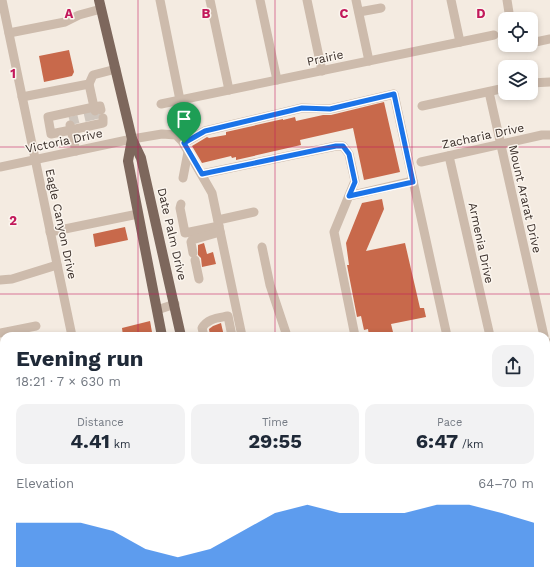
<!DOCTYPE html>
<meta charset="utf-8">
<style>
body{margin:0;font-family:"Work Sans",sans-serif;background:#f2f2f3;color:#1f2937;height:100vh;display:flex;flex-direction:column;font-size:15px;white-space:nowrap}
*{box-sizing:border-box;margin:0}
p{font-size:13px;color:#747a83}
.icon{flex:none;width:22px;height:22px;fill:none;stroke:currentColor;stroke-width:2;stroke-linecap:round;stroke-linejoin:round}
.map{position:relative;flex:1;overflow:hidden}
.drawer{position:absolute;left:0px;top:332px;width:550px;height:256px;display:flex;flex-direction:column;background:#fff;border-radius:12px 12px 0 0;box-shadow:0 2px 6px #0003}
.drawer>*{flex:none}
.controls{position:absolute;left:498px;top:12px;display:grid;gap:8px}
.controls a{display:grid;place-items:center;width:40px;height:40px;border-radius:8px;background:#fff;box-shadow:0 2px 6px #0003;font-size:20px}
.pin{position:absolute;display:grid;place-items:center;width:34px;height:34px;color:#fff;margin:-41px -17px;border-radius:50% 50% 50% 0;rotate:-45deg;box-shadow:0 0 4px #0007}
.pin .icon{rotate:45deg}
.round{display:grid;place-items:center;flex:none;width:42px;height:42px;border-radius:12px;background:#f2f2f3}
.head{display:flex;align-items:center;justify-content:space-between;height:68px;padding:0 16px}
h1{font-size:22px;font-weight:700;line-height:30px}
.figures{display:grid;grid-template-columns:repeat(3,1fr);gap:6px;height:68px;padding:4px 16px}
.figures div{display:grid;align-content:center;border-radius:10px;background:#f2f2f3;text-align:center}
.figures b{font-size:20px;font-weight:700}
.figures small{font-size:11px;font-weight:400}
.figures p{font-size:11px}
.chart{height:112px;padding:8px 16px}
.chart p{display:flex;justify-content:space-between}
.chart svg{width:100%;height:72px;margin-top:4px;fill:#1a73e8;opacity:.7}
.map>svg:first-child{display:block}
</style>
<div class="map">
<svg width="550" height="588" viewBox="0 0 550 588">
<rect width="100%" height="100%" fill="#f4ebe1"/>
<path fill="#b8c4a0" d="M4,579V584H200L201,588H0V580Z"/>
<g fill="#c8694b">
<path d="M69,50L74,72L72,76L44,82L39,56Z"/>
<path d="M384,102L400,172L364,180L353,128L300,140L301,145L236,160V157L232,158L231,156L202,163L192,146L207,137L209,138L226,135V132L283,119V120L295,117L296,121L323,115H331Z"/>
<path d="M382,199L384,209L366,251L405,243L420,308H424L426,317L391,324L394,336H369L368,329L364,330L361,316L357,317L347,265H349L346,243L362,203Z"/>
<path d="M125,227L128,240L95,247L93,234Z"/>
<path d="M204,243L207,254L213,252L216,264L202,267L201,258L198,255V245Z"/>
<path d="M150,321L152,332L137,336H123L122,328Z"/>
<path d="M221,323L224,336H210L209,329L213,326Z"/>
</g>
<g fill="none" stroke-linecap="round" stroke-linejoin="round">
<g stroke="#cfc6bd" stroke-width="9" stroke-dasharray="9 4.5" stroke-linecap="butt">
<path d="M95,111L97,119"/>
<path d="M88,112L90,121"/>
<path d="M73,116L75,124"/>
</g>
<g stroke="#cdbbac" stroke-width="9">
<path d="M2,0L72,336"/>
<path d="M160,0L180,100"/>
<path d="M210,0L229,90"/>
<path d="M260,0L277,80"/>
<path d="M307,0L322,71"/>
<path d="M356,0L369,61"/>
<path d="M451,0L460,42"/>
<path d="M507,0L510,19"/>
<path d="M359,12L381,8"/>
<path d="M9,33L65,22L79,15L101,9"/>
<path d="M531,43L550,39"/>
<path d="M531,83L550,82"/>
<path d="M489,92L544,336"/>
<path d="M22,97L89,84L93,75L116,69"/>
<path d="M161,104L494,35"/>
<path d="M422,106L505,88"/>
<path d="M95,111L94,107L100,106L101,110"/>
<path d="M70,125L71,130L103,123V118"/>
<path d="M184,143L205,131L302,108L330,109L394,94L447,336"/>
<path d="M76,151L71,130L51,134L48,117L94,107L89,84"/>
<path d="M449,156L490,336"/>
<path d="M421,162L542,135H550"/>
<path d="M0,167L132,139L162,134L176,135L182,141L212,193L242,336"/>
<path d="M202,174L336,146H343L349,154L355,181L334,232L355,336"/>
<path d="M183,178L188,152"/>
<path d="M349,196L413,181"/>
<path d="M181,204L180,208L185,233L219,226"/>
<path d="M218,220L254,212"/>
<path d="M50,232L138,214"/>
<path d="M262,247L270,285L287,336"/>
<path d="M193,253L191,242L192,240L220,232"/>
<path d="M195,260L199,279"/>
<path d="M0,280L12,279L57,265"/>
<path d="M157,310L175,304"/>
<path d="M0,333L36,326"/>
<path d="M204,336L202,328C208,318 218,318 228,316L232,336"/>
<path d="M546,343H550"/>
<path d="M546,397H550"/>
<path d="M0,475L4,495"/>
<path d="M260,584L261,588"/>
<path d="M358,584L359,588"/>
<path d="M442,584L443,588"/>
<path d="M523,584L524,588"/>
<path d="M313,588L325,584"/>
</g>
<g stroke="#7d675c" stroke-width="10">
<path d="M99,0L132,139L141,158L181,336"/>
<path d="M132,139L128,161L162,336"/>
<path d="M546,440L550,439"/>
<path d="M546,451L550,450"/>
<path d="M0,557L4,556"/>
<path d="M0,570L4,569"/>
<path d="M213,584L214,588"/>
<path d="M229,584L230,588"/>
</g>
</g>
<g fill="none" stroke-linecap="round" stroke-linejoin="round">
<defs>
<path id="route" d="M394,94L413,182L349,196L355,182L349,154L343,146H336L202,174L184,143L205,131L302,108L330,109Z"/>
</defs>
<use href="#route" stroke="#fff" stroke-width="8"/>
<use href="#route" stroke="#1a73e8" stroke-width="5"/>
</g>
<path fill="none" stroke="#c2185b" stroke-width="1" stroke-opacity="0.55" d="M138,0V336M275,0V336M412,0V336M0,147H550M0,294H550M0,441H4M546,441H550M138,584V588M275,584V588M412,584V588"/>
<g text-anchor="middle" stroke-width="3" stroke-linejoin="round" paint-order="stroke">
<g font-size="12" fill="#3b302b" stroke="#fbf5ee">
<text transform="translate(325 58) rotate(-12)" y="4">Prairie</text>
<text transform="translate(483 136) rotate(-12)" y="4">Zacharia Drive</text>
<text transform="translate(64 141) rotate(-12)" y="4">Victoria Drive</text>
<text transform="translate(525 199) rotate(77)" y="4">Mount Ararat Drive</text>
<text transform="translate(61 224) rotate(78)" y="4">Eagle Canyon Drive</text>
<text transform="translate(172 234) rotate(77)" y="4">Date Palm Drive</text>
<text transform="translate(481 243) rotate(78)" y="4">Armenia Drive</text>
</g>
</g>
<g font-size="13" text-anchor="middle" font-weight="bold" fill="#c2185b" stroke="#fbf5ee" stroke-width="3" stroke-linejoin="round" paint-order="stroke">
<text x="69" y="18">A</text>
<text x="206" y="18">B</text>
<text x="344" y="18">C</text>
<text x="481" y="18">D</text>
<text x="13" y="78">1</text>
<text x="13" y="225">2</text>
</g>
</svg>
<div class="controls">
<a><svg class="icon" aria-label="locate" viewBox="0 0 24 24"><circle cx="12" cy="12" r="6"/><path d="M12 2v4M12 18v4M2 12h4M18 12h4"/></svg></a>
<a><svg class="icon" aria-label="layers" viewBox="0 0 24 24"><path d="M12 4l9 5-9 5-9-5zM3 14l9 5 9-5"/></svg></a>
</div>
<div class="pin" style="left:184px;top:143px;background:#1e9e55"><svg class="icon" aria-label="arrive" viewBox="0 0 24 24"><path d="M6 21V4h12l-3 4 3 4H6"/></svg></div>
<section class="drawer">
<div class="head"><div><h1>Evening run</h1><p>18:21 · 7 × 630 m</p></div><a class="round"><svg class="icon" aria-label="share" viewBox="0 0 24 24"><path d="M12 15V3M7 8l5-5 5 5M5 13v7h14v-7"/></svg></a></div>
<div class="figures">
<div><p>Distance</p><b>4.41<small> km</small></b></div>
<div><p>Time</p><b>29:55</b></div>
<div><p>Pace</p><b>6:47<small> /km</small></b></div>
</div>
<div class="chart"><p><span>Elevation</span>64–70 m</p>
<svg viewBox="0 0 160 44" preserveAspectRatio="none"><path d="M0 44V17L10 17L20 17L30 22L40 33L50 38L60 33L70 22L80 11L90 6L100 11L110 11L120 11L130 6L140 6L150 11L160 17V44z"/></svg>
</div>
</section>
</div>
